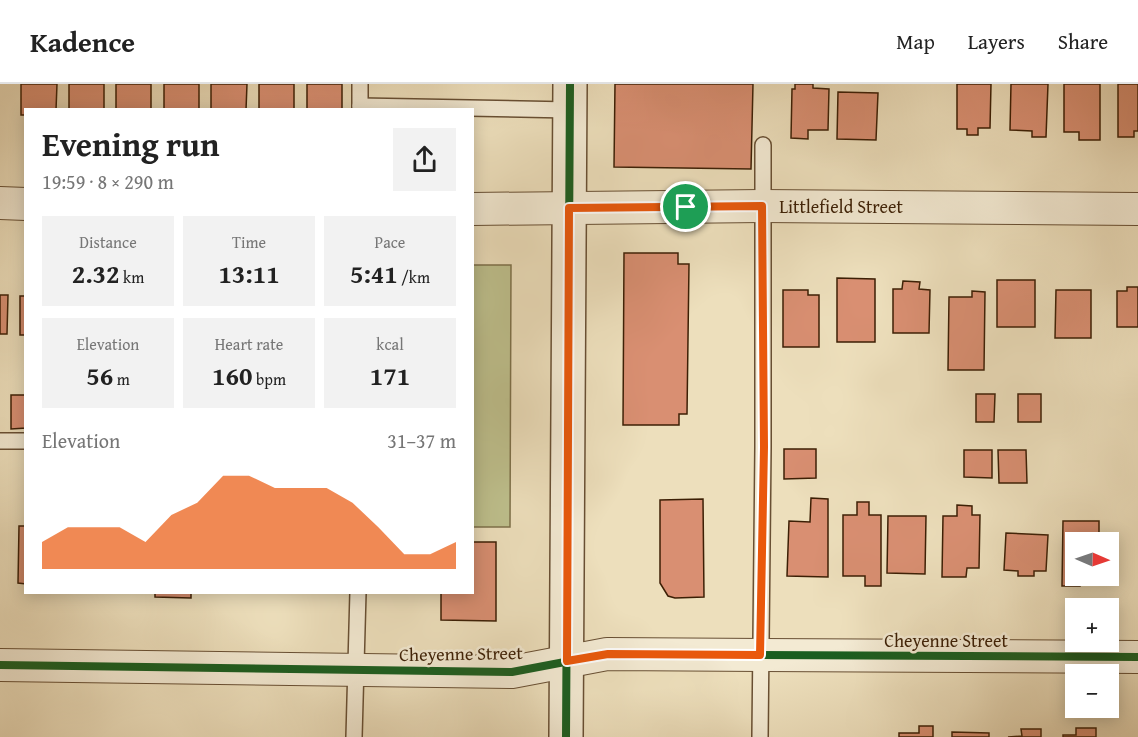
<!DOCTYPE html>
<meta charset="utf-8">
<style>
body{margin:0;font-family:"Gentium Book Plus",serif;background:#f2f2f2;color:#222;height:100vh;display:flex;flex-direction:column;font-size:22px;white-space:nowrap}
*{box-sizing:border-box;margin:0}
p{font-size:20px;color:#767676}
.icon{flex:none;width:33px;height:33px;fill:none;stroke:currentColor;stroke-width:2;stroke-linecap:round;stroke-linejoin:round}
.map{position:relative;flex:1;overflow:hidden}
.drawer{position:absolute;left:24px;top:24px;width:450px;height:486px;display:flex;flex-direction:column;background:#fff;border-radius:0px;box-shadow:0 3px 15px #0003}
.drawer>*{flex:none}
.needle{width:39px;rotate:92deg}
.tools{position:absolute;left:1065px;top:448px;display:grid;gap:12px}
.tools a{display:grid;place-items:center;width:54px;height:54px;border-radius:0px;background:#fff;box-shadow:0 3px 15px #0003;font-size:30px}
.pin{position:absolute;display:grid;place-items:center;width:51px;height:51px;color:#fff;margin:-26px;border:3px solid #fff;border-radius:50%;box-shadow:0 2px 6px #0007}
.round{display:grid;place-items:center;flex:none;width:63px;height:63px;border-radius:0px;background:#f2f2f2}
.headline{display:flex;align-items:center;justify-content:space-between;height:102px;padding:0 18px}
h1{font-size:33px;font-weight:600;line-height:45px}
.stats{display:grid;grid-template-columns:repeat(3,1fr);gap:9px;height:102px;padding:6px 18px}
.stats div{display:grid;align-content:center;border-radius:0px;background:#f2f2f2;text-align:center}
.stats b{font-size:26px;font-weight:600}
.stats small{font-size:16px;font-weight:400}
.stats p{font-size:16px}
.chart{height:168px;padding:12px 18px}
.chart p{display:flex;justify-content:space-between}
.chart svg{width:100%;height:108px;margin-top:6px;fill:#ea580c;opacity:.7}
header{display:flex;align-items:center;gap:36px;box-sizing:border-box;height:84px;padding:0 30px;background:#fff;border-bottom:2px solid #e0e0e0}
header strong{font-size:28px}
nav{display:flex;gap:33px;margin-inline-start:auto;font-size:21px}
.map>svg:first-child{display:block}
</style>
<header>
<strong>Kadence</strong>
<nav><a>Map</a><a>Layers</a><a>Share</a></nav>
</header>
<div class="map">
<svg width="1138" height="653" viewBox="0 0 1138 653">
<rect width="100%" height="100%" fill="#eddfbc"/>
<filter id="stains"><feTurbulence type="fractalNoise" baseFrequency=".00333" numOctaves="4"/><feColorMatrix values="0 0 0 0 .2 0 0 0 0 .09 0 0 0 0 .02 0 0 0 .5 -.17"/></filter>
<radialGradient id="worn" r=".72"><stop offset=".6" stop-color="#630" stop-opacity="0"/><stop offset="1" stop-color="#630" stop-opacity=".3"/></radialGradient>
<path fill="#bec08d" stroke="#7d7049" stroke-width="1.5" d="M473,181H511L510,443H473Z"/>
<g fill="#d98f72" stroke="#3c1f05" stroke-width="1.5">
<path d="M21,0H57L56,26H26V31H21Z"/>
<rect x="69" y="0" width="35" height="26"/>
<rect x="116" y="0" width="35" height="26"/>
<rect x="164" y="0" width="35" height="26"/>
<path d="M211,0H247L246,26H211Z"/>
<rect x="259" y="0" width="35" height="26"/>
<rect x="307" y="0" width="35" height="25"/>
<path d="M615,0H753L751,85L614,83Z"/>
<path d="M795,0H813V4L829,5L828,46H808V55L791,54L792,5H795Z"/>
<path d="M957,0H991L990,44H978V51H967V45H957Z"/>
<path d="M1011,0H1048L1046,53H1032V47L1010,46Z"/>
<path d="M1064,0H1100V56H1079V48H1064Z"/>
<path d="M1118,0H1138V47H1134V53H1118Z"/>
<path d="M838,8L878,9L876,56L837,55Z"/>
<path d="M624,169H678V180H689L687,330H679V341H623Z"/>
<path d="M837,194L875,195V258H837Z"/>
<rect x="997" y="196" width="38" height="47"/>
<path d="M903,197L920,198L919,205L930,206L929,249H893V205H902Z"/>
<path d="M1127,203H1138V243H1117V207H1127Z"/>
<path d="M783,206H808V211H819V263H783Z"/>
<path d="M1056,206H1091V254H1055Z"/>
<path d="M972,207L985,208L984,286H948L949,213H972Z"/>
<path d="M0,211H8L7,250H0Z"/>
<rect x="20" y="212" width="6" height="39"/>
<path d="M976,310H995L994,338H976Z"/>
<rect x="1018" y="310" width="23" height="28"/>
<path d="M11,311H26V344L11,345Z"/>
<path d="M784,365H816V394L784,395Z"/>
<path d="M964,366H992V394L964,393Z"/>
<path d="M998,366H1026L1027,399H999Z"/>
<path d="M811,414L828,415V493L787,492L789,437L810,438Z"/>
<path d="M703,415L704,513L675,514L668,512L660,499V416Z"/>
<path d="M857,418H869V431H881V502H865V492H843V431H857Z"/>
<path d="M957,421L972,422V431H980L979,484H967L966,493H942L943,432H957Z"/>
<path d="M888,432H926L925,490L887,489Z"/>
<path d="M1063,437H1099V459H1076V492H1098V494L1080,493V502H1062Z"/>
<path d="M19,442H26V500L18,499Z"/>
<path d="M1006,449L1048,451L1046,487H1034V492H1018V487L1004,486Z"/>
<path d="M472,458H496V537L441,536V508H472Z"/>
<path d="M155,508H191V514L155,513Z"/>
<path d="M919,642H933V653H899V649H919Z"/>
<path d="M1076,644H1096V653H1063V651H1076Z"/>
<path d="M1021,645H1041V653H1008L1022,652Z"/>
<path d="M952,648L989,649V653H952Z"/>
</g>
<g fill="none" stroke-linecap="round" stroke-linejoin="round">
<defs>
<g id="service">
<path d="M360,22L570,26"/>
<path d="M360,26V0"/>
<path d="M0,357H26"/>
<path d="M354,653L358,508"/>
<path d="M760,653L763,363V61"/>
</g>
<g id="minor">
<path d="M0,119L26,120"/>
<path d="M472,125L762,122L1138,125"/>
<path d="M0,581L512,588L607,570L1138,573"/>
</g>
<path id="tertiary" d="M566,653L570,0"/>
</defs>
<use href="#service" stroke="#684f33" stroke-width="18"/>
<use href="#minor" stroke="#684f33" stroke-width="34"/>
<use href="#tertiary" stroke="#684f33" stroke-width="36"/>
<use href="#service" stroke="#f3ead3" stroke-width="15"/>
<use href="#minor" stroke="#f3ead3" stroke-width="32"/>
<use href="#tertiary" stroke="#f3ead3" stroke-width="33"/>
<defs>
<g id="cycleway">
<path d="M0,581L512,588L607,570L1138,573"/>
<path d="M566,653L570,0"/>
</g>
</defs>
<use href="#cycleway" stroke="#f3ead3" stroke-width="11"/>
<use href="#cycleway" stroke="#1b5e20" stroke-width="8"/>
</g>
<g fill="none" stroke-linecap="round" stroke-linejoin="round">
<defs>
<path id="route" d="M762,122L764,363L760,571L608,570L567,577L569,124Z"/>
</defs>
<use href="#route" stroke="#fff" stroke-width="12"/>
<use href="#route" stroke="#ea580c" stroke-width="8"/>
</g>
<g text-anchor="middle" stroke-width="5" stroke-linejoin="round" paint-order="stroke">
<g font-size="18" fill="#3c1f05" stroke="#f3ead3">
<text x="841" y="129">Littlefield Street</text>
<text x="946" y="563">Cheyenne Street</text>
<text transform="translate(461 570) rotate(-1)" y="6">Cheyenne Street</text>
</g>
</g>
<rect width="100%" height="100%" filter="url(#stains)"/>
<rect width="100%" height="100%" fill="url(#worn)"/>
</svg>
<div class="tools">
<a><svg class="needle" viewBox="-14 -14 28 28"><path d="M0-13l5 13h-10z" fill="#e53935"/><path d="M0 13l5-13h-10z" fill="#767676"/></svg></a>
<a>+</a>
<a>−</a>
</div>
<div class="pin" style="left:686px;top:123px;background:#1e9e55"><svg class="icon" aria-label="arrive" viewBox="0 0 24 24"><path d="M6 21V4h12l-3 4 3 4H6"/></svg></div>
<section class="drawer">
<div class="headline"><div><h1>Evening run</h1><p>19:59 · 8 × 290 m</p></div><a class="round"><svg class="icon" aria-label="share" viewBox="0 0 24 24"><path d="M12 15V3M7 8l5-5 5 5M5 13v7h14v-7"/></svg></a></div>
<div class="stats">
<div><p>Distance</p><b>2.32<small> km</small></b></div>
<div><p>Time</p><b>13:11</b></div>
<div><p>Pace</p><b>5:41<small> /km</small></b></div>
</div>
<div class="stats">
<div><p>Elevation</p><b>56<small> m</small></b></div>
<div><p>Heart rate</p><b>160<small> bpm</small></b></div>
<div><p>kcal</p><b>171</b></div>
</div>
<div class="chart"><p><span>Elevation</span>31–37 m</p>
<svg viewBox="0 0 160 44" preserveAspectRatio="none"><path d="M0 44V33L10 27L20 27L30 27L40 33L50 22L60 17L70 6L80 6L90 11L100 11L110 11L120 17L130 27L140 38L150 38L160 33V44z"/></svg>
</div>
</section>
</div>
